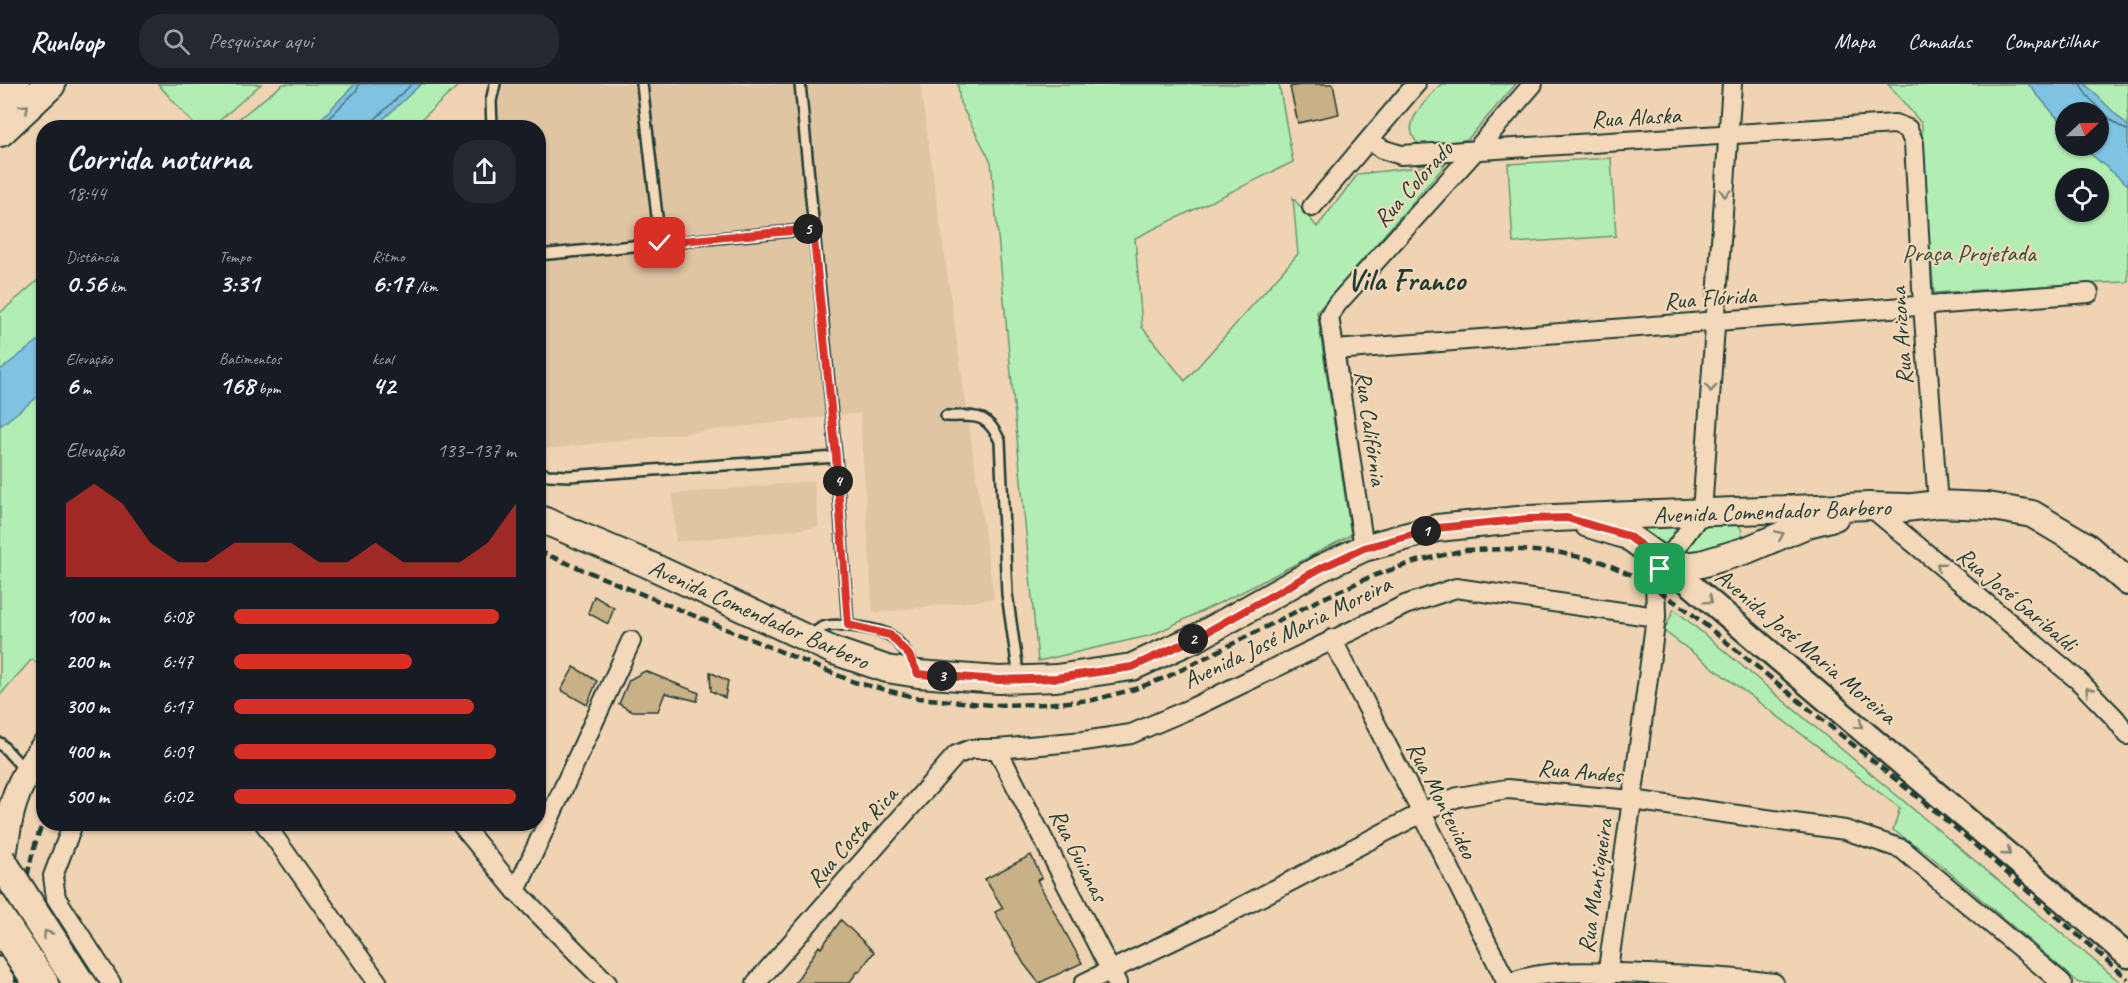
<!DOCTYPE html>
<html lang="pt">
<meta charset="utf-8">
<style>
body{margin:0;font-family:Caveat,sans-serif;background:#242831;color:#f1f3f6;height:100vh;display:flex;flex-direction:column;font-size:22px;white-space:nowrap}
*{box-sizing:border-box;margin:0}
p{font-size:20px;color:#9ea1a6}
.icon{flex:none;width:33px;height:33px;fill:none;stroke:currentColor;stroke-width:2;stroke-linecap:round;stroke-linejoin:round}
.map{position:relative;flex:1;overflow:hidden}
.details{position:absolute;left:36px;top:36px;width:510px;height:711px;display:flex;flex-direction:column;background:#171b24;border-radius:24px;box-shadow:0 2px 4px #0004}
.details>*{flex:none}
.needle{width:39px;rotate:68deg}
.controls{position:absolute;left:2055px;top:18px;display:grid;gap:12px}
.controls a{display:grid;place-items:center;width:54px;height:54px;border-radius:50%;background:#171b24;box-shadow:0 2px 4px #0004;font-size:30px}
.pin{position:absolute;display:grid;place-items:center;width:51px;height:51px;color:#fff;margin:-26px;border-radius:12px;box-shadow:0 3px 9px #0006}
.km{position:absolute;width:30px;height:30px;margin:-15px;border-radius:50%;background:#222;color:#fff;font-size:16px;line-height:30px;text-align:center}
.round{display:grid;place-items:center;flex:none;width:63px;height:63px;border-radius:24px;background:#242831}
.headline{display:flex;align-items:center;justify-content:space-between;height:102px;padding:0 30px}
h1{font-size:33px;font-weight:600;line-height:45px}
.stats{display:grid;grid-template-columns:repeat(3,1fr);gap:9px;height:102px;padding:6px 30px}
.stats div{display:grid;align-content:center}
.stats b{font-size:26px;font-weight:600}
.stats small{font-size:16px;font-weight:400}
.stats p{font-size:16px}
.chart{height:168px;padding:12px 30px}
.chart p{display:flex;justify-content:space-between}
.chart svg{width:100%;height:108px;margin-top:6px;fill:#d93025;opacity:.7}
ul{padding:0 30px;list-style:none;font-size:20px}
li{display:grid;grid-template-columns:96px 72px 1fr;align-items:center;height:45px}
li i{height:15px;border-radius:8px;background:#d93025}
header{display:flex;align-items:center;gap:36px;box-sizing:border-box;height:84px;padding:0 30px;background:#171b24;border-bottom:2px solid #363941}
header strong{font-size:28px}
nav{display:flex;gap:33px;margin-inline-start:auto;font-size:21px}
.search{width:420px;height:54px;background:#242831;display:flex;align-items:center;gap:15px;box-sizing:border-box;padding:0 21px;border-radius:24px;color:#9ea1a6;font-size:22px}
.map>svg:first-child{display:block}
</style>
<header>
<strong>Runloop</strong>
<div class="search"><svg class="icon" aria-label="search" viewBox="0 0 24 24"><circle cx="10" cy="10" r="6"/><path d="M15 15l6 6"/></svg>Pesquisar aqui</div>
<nav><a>Mapa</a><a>Camadas</a><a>Compartilhar</a></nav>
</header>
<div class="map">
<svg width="2128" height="899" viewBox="0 0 2128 899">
<rect width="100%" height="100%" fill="#f0d3b2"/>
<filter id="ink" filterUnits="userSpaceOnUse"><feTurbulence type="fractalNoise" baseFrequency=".0167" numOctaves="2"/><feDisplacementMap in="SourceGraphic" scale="12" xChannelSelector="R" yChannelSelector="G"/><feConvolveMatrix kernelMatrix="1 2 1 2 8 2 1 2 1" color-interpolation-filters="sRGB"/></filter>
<g filter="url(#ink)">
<g fill="#e0c5a3">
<path d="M497,0H920L994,515L873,529L860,329L539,366L538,44H474L492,40Z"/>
<path d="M814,397L819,443L676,458L672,410Z"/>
</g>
<g fill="#b2eeb4" stroke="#689674" stroke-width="1.5" fill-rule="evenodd">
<path d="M158,0H261L211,44L196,43Z"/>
<path d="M283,0H460L413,43L227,44Z"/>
<path d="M958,0H1279L1293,78L1135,154L1142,243L1185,297L1298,170L1293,114L1317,143L1358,90L1446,80L1317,228L1351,451L1240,509L1152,551L1038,577L991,78L960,19Z"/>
<path d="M1441,0H1516L1468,55L1438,61L1419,60C1397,41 1428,15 1441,0Z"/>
<path d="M1888,0H2128V198L2074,200L1934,209L1923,90L1922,40ZM2066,28H2098V62H2066ZM2066,94H2098V128H2066Z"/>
<path d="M1611,74L1616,152L1513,159L1508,80Z"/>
<path d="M43,192V585L32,575L0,611V229Z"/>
<path d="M1600,435L1738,439L1742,447L1740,457L1688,474Z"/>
<path d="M1674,525L2121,899H2079L1927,769L1893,746L1900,724L1664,547Z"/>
</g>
<g fill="#80c2e1" stroke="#598d9c" stroke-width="1.5">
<path d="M355,0H421L375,43H309L324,32Z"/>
<path d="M2028,0H2085L2128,42V101L2081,62H2098V28H2066L2065,43Z"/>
<path d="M43,253V309L0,342V286Z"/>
</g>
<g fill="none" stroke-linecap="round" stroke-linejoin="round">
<g stroke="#467279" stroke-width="1.5">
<path d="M2081,0C2082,10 2118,45 2128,46"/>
<path d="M319,44L357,6L359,0"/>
<path d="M371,44L373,37L412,0"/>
</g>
</g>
<g fill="#c8b087" stroke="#1f3d34" stroke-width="1.5">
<path d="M1305,0H1333L1339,30L1298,39L1290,3Z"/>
<path d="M594,512L614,524L608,540L588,529Z"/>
<path d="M574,583L597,597L587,621L561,606Z"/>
<path d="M645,587L699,609L697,617L665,609L658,627H631L619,620L629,596Z"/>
<path d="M710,588L728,597L725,614L711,607Z"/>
<path d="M1031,771L1042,794L1037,796L1082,879L1039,899L1024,880L995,828L1003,824L985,795Z"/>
<path d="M841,836L874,868L859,888L858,887L849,899H795L819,862L821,864Z"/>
</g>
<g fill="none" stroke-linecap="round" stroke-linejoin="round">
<defs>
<g id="service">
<path d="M642,0L660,159"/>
<path d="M800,0L836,373L848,541"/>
<path d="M492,44L491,17L495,0"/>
<path d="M538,171L813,145"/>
<path d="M946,332C975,333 986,327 1000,357L1007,510L1019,594"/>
<path d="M538,388L548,391L569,392L836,373"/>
<path d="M810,554C814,551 817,546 821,544C833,537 880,545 891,552C903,561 910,574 916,587"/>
<path d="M0,659L25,686"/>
</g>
<g id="minor">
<path d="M1369,56L1382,65L1401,71L1895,40L1908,45L1914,59L1923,221L1938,420"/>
<path d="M1312,123L1416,0"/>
<path d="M1335,266L2089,209"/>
<path d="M1872,424L2078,596L2115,634L2128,651"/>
<path d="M1364,464L1329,232L1337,220L1476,66L1533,0"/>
<path d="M1332,555L1422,729L1507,899"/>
<path d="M997,665L1117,899"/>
<path d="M73,740L53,792L56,814L111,899"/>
<path d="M265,740L378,899"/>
<path d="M461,740L516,807"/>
<path d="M607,899L516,807L631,557"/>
<path d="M756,899L956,671L971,665H997L1084,657L1131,650L1194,623L1405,521L1456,504L1656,533L1655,492L1702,428L1732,0"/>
<path d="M1084,899L1218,835L1435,722L1458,713L1507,705L1632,716L1845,746L1902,765L2062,899"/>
<path d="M1511,899C1546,883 1610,889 1649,890C1691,892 1733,893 1774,899"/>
<path d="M1606,899L1632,716L1656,533"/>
</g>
<path id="tertiary" d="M1664,478L2128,872"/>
<g id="secondary">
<path d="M1889,426L1938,420L1987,422L2032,430L2086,462L2128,498"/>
<path d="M538,434L645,479L834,567L887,585L918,590L999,596L1056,594L1132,583L1200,552L1319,485L1364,464L1437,444L1528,435L1869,422L1905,423"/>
<path d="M1588,440L1628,452L1664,478L1684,482L1701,480L1747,466L1808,440L1835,433"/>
<path d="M0,796C7,742 9,707 44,663"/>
</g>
<g id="trunk">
<path d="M0,13L14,0"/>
<path d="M0,47L50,0"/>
</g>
<path id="motorway" d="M0,890L6,899"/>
</defs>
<use href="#service" stroke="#1f3d34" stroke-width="14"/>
<use href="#minor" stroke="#1f3d34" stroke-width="22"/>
<use href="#tertiary" stroke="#1f3d34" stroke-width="27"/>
<use href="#secondary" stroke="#1f3d34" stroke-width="30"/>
<use href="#trunk" stroke="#1f3d34" stroke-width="34"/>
<use href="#motorway" stroke="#1f3d34" stroke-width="38"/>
<use href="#service" stroke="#f4d8ba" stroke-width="9"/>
<use href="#minor" stroke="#f4d8ba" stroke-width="18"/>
<use href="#tertiary" stroke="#f4d8ba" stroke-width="22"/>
<use href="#secondary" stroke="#f4d8ba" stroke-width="26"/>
<use href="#trunk" stroke="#f4d8ba" stroke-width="30"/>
<use href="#motorway" stroke="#f4d8ba" stroke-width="33"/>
<g stroke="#1f3d34" stroke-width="4.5" stroke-dasharray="9 4.5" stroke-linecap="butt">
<path d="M538,467L854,598L918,614L992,621L1044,620L1093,616L1135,605L1167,593L1315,518L1370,493L1414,478L1465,466L1507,465L1561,469L1602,478L1641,495L1687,526L1958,746L2128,895"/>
<path d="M16,899C21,844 22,787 44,736"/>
</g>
<defs>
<path id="trunk-bridge" d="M0,776L79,899"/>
<path id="motorway-bridge" d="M0,838L41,899"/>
</defs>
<use href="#trunk-bridge" stroke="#1f3d34" stroke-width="34" stroke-linecap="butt"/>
<use href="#motorway-bridge" stroke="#1f3d34" stroke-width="38" stroke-linecap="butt"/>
<use href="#trunk-bridge" stroke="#f4d8ba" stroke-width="30"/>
<use href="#motorway-bridge" stroke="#f4d8ba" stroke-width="33"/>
</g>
<defs><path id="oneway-chevron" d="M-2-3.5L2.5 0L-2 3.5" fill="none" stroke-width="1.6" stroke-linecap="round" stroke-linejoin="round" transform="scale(1.5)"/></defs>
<g stroke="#7f8370">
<use href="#oneway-chevron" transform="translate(25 24) rotate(-43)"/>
<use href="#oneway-chevron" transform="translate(1725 109) rotate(94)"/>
<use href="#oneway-chevron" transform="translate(1711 304) rotate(94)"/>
<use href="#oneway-chevron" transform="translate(1780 451) rotate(-23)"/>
<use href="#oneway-chevron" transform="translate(1940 482) rotate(-140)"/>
<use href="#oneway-chevron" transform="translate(1709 516) rotate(40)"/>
<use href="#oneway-chevron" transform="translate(2089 607) rotate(-134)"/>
<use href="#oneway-chevron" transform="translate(1859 641) rotate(40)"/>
<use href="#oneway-chevron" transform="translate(2007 768) rotate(41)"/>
<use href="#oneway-chevron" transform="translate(47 850) rotate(-123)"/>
</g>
</g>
<g fill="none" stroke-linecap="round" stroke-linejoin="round" filter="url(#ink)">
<defs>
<path id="route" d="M660,159L813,145L836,373L848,541L890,551L909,571L918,590L999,596L1056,594L1132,583L1200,552L1319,485L1364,464L1437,444L1528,435L1567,434L1628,452L1664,478L1660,485"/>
</defs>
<use href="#route" stroke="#fff" stroke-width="12"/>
<use href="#route" stroke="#d93025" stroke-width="8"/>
</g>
<g text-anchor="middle" stroke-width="4.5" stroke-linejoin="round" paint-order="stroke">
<g font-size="24" fill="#1f3d34" stroke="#f4d8ba">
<text transform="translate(1636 33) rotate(-3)" y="8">Rua Alaska</text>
<text transform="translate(1413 100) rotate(-48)" y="8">Rua Colorado</text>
<text transform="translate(1710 214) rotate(-4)" y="8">Rua Flórida</text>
<text transform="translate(1901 252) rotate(-94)" y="8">Rua Arizona</text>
<text transform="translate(1371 344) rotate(82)" y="8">Rua Califórnia</text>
<text transform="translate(1772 427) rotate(-2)" y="8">Avenida Comendador Barbero</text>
<text transform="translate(2017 515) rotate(40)" y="8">Rua José Garibaldi</text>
<text transform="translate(759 530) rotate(24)" y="8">Avenida Comendador Barbero</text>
<text transform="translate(1287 548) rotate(-26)" y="8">Avenida José Maria Moreira</text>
<text transform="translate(1806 562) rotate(40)" y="8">Avenida José Maria Moreira</text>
<text transform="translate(1580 687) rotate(5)" y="8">Rua Andes</text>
<text transform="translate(1442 716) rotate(63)" y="8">Rua Montevideo</text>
<text transform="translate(852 753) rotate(-49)" y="8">Rua Costa Rica</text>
<text transform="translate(1079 771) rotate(63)" y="8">Rua Guianas</text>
<text transform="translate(1595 802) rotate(-82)" y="8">Rua Mantiqueira</text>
</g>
<g font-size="24" fill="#2e4f41" stroke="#f4d8ba">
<text x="1969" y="177">Praça Projetada</text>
</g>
<g font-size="30" font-weight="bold" fill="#1f3d34" stroke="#f4d8ba">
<text x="1406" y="206">Vila Franco</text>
</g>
</g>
</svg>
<div class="controls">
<a><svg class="needle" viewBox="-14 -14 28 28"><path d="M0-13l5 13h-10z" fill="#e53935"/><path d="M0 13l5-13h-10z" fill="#9ea1a6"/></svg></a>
<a><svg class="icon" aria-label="locate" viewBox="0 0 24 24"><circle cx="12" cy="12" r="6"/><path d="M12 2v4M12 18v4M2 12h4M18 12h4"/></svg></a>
</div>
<div class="pin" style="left:1660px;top:485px;background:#1e9e55"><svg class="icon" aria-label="arrive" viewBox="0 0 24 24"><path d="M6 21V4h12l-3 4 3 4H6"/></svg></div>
<div class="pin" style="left:660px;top:159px;background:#d93025"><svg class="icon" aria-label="check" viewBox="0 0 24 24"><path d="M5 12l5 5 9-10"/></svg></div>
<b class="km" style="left:1426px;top:447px">1</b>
<b class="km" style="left:1193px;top:555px">2</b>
<b class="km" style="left:942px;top:592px">3</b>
<b class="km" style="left:838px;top:397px">4</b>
<b class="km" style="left:808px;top:145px">5</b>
<section class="details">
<div class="headline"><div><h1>Corrida noturna</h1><p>18:44</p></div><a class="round"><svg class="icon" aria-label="share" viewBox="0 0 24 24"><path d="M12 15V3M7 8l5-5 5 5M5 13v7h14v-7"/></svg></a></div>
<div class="stats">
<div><p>Distância</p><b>0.56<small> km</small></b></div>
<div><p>Tempo</p><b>3:31</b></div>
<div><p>Ritmo</p><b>6:17<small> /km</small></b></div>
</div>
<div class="stats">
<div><p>Elevação</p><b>6<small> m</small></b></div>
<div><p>Batimentos</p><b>168<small> bpm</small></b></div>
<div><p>kcal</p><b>42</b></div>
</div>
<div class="chart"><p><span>Elevação</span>133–137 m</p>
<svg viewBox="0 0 160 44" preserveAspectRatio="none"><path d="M0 44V14L10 6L20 14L30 30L40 38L50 38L60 30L70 30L80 30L90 38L100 38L110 30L120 38L130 38L140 38L150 30L160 14V44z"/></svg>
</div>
<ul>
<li><b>100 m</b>6:08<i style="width:94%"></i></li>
<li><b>200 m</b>6:47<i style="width:63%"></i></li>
<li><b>300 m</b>6:17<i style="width:85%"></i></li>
<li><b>400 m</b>6:09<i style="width:93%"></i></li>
<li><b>500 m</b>6:02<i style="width:100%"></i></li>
</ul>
</section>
</div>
